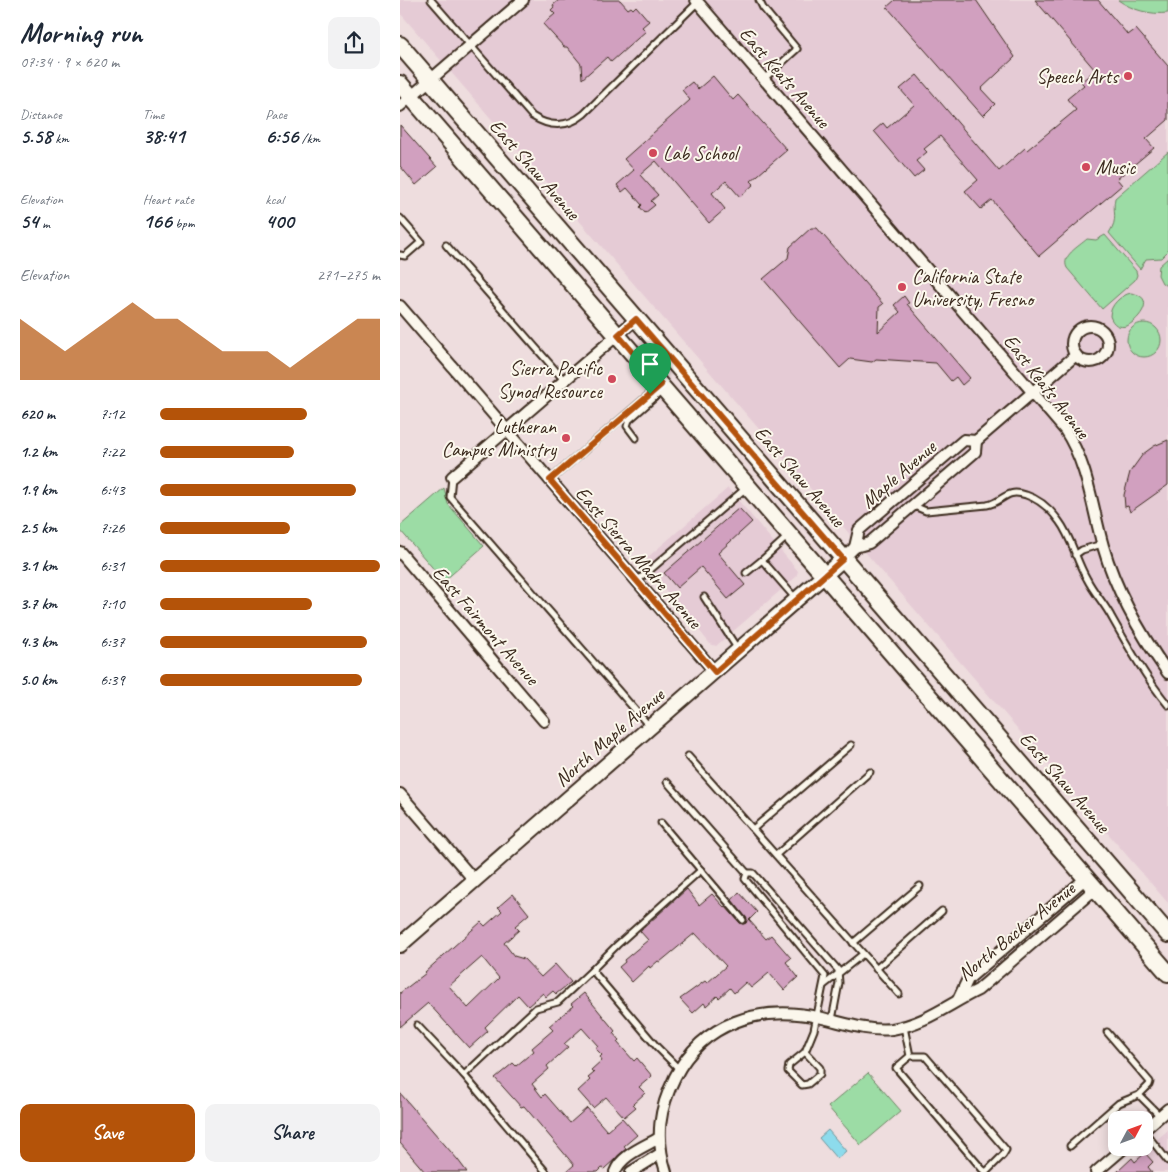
<!DOCTYPE html>
<meta charset="utf-8">
<style>
body{margin:0;font-family:Caveat,sans-serif;background:#f2f2f3;color:#1f2937;height:100vh;display:flex;flex-direction:column;font-size:19px;white-space:nowrap}
*{box-sizing:border-box;margin:0}
p{font-size:16px;color:#747a83}
.icon{flex:none;width:28px;height:28px;fill:none;stroke:currentColor;stroke-width:2;stroke-linecap:round;stroke-linejoin:round}
.map{position:relative;flex:1;overflow:hidden}
.panel{display:flex;flex-direction:column;background:#fff;width:400px}
.panel>*{flex:none}
.needle{width:32px;rotate:49deg}
.controls{position:absolute;left:708px;top:1111px;display:grid;gap:10px}
.controls a{display:grid;place-items:center;width:45px;height:45px;border-radius:10px;background:#fff;box-shadow:0 2px 12px #0003;font-size:25px}
.pin{position:absolute;display:grid;place-items:center;width:42px;height:42px;color:#fff;margin:-51px -21px;border-radius:50% 50% 50% 0;rotate:-45deg;box-shadow:0 0 5px #0007}
.pin .icon{rotate:45deg}
.round{display:grid;place-items:center;flex:none;width:52px;height:52px;border-radius:10px;background:#f2f2f3}
.headline{display:flex;align-items:center;justify-content:space-between;height:85px;padding:0 20px}
h1{font-size:28px;font-weight:700;line-height:38px}
.metrics{display:grid;grid-template-columns:repeat(3,1fr);gap:8px;height:85px;padding:5px 20px}
.metrics div{display:grid;align-content:center}
.metrics b{font-size:21px;font-weight:700}
.metrics small{font-size:14px;font-weight:400}
.metrics p{font-size:14px}
.chart{height:140px;padding:10px 20px}
.chart p{display:flex;justify-content:space-between}
.chart svg{width:100%;height:90px;margin-top:5px;fill:#b45309;opacity:.7}
.primary-button{display:flex;gap:10px;margin-top:auto;padding:10px 20px}
.primary-button a{flex:1;height:58px;border-radius:10px;background:#b45309;color:#fff;font-size:20px;font-weight:700;line-height:58px;text-align:center}
.primary-button a+a{background:#f2f2f3;color:#1f2937}
ul{padding:0 20px;list-style:none;font-size:16px}
li{display:grid;grid-template-columns:80px 60px 1fr;align-items:center;height:38px}
li i{height:12px;border-radius:6px;background:#b45309}
main{display:flex;flex:1;min-height:0}
.map>svg:first-child{display:block}
</style>
<main>
<section class="panel">
<div class="headline"><div><h1>Morning run</h1><p>07:34 · 9 × 620 m</p></div><a class="round"><svg class="icon" aria-label="share" viewBox="0 0 24 24"><path d="M12 15V3M7 8l5-5 5 5M5 13v7h14v-7"/></svg></a></div>
<div class="metrics">
<div><p>Distance</p><b>5.58<small> km</small></b></div>
<div><p>Time</p><b>38:41</b></div>
<div><p>Pace</p><b>6:56<small> /km</small></b></div>
</div>
<div class="metrics">
<div><p>Elevation</p><b>54<small> m</small></b></div>
<div><p>Heart rate</p><b>166<small> bpm</small></b></div>
<div><p>kcal</p><b>400</b></div>
</div>
<div class="chart"><p><span>Elevation</span>271–275 m</p>
<svg viewBox="0 0 160 44" preserveAspectRatio="none"><path d="M0 44V14L10 22L20 30L30 22L40 14L50 6L60 14L70 14L80 22L90 30L100 30L110 30L120 38L130 30L140 22L150 14L160 14V44z"/></svg>
</div>
<ul>
<li><b>620 m</b>7:12<i style="width:67%"></i></li>
<li><b>1.2 km</b>7:22<i style="width:61%"></i></li>
<li><b>1.9 km</b>6:43<i style="width:89%"></i></li>
<li><b>2.5 km</b>7:26<i style="width:59%"></i></li>
<li><b>3.1 km</b>6:31<i style="width:100%"></i></li>
<li><b>3.7 km</b>7:10<i style="width:69%"></i></li>
<li><b>4.3 km</b>6:37<i style="width:94%"></i></li>
<li><b>5.0 km</b>6:39<i style="width:92%"></i></li>
</ul>
<div class="primary-button"><a>Save</a><a>Share</a></div>
</section>
<div class="map">
<svg width="768" height="1172" viewBox="0 0 768 1172">
<rect width="100%" height="100%" fill="#eeddde"/>
<filter id="ink" filterUnits="userSpaceOnUse"><feTurbulence type="fractalNoise" baseFrequency=".02" numOctaves="2"/><feDisplacementMap in="SourceGraphic" scale="10" xChannelSelector="R" yChannelSelector="G"/><feConvolveMatrix kernelMatrix="1 2 1 2 8 2 1 2 1" color-interpolation-filters="sRGB"/></filter>
<g filter="url(#ink)">
<g fill="#e5cbd5">
<path d="M0,0H768V903L0,13Z"/>
<path d="M328,488L398,571L396,577L316,646L310,644L280,606L241,563Z"/>
<path d="M768,1130V1172H719Z"/>
</g>
<g fill="#9cdca5" stroke="#6c8362">
<path d="M718,0H768V13C750,15 732,10 718,0Z"/>
<path d="M768,152V251L761,258L746,259L740,269L709,233C719,218 712,213 715,198Z"/>
<path d="M705,235L736,271L737,275L735,280L702,309L667,268C661,256 678,247 687,239L696,240Z"/>
<path d="M768,258V286L762,283L758,275L759,266Z"/>
<path d="M731,293C757,297 740,319 727,326C719,328 713,325 710,316C710,305 721,295 731,293Z"/>
<circle cx="744" cy="340" r="17"/>
<path d="M44,488L48,504L84,546L44,581L0,530V526Z"/>
<path d="M468,1073L501,1111L461,1145L428,1107Z"/>
</g>
<path fill="#8ddbec" stroke="#6c949a" d="M428,1130L446,1151L437,1159L419,1138Z"/>
<g fill="#d1a0bf" stroke="#3b2a1e" fill-rule="evenodd">
<path d="M159,0H220L228,9L231,7L233,9L236,6L249,21L242,27L246,31L211,62L207,57L182,79L181,64L167,47H164L143,24L155,14L151,10L154,7L153,5Z"/>
<path d="M495,0H576L615,57L581,89L595,104L583,116L487,7Z"/>
<path d="M635,0H698L728,35L736,29L768,66V120L746,139L754,148L717,179L722,185L639,256L592,200L581,209L565,191L578,180L540,136L524,149L527,152L516,161L524,170L514,178L474,131L483,123L487,128L514,105L500,89L517,75L599,171L625,148L627,150L676,110L667,99L684,85L681,82L695,70Z"/>
<path d="M313,76L333,100L338,95L387,150L351,181L354,184L340,197L326,181L312,193L325,209L309,223L256,161L240,175L258,195L251,201L255,205L245,213L240,207L242,205L227,188L222,192L217,185L234,170L224,159L290,100L282,90L292,82L298,89Z"/>
<path d="M0,125L37,167L16,185L0,166Z"/>
<path d="M411,228H417L483,304L479,307L478,332L500,312L494,305L504,296L509,303L507,304L570,378L562,385L556,377L551,381L536,363L476,359L472,362L450,359L440,368L363,279L388,258L390,247Z"/>
<path d="M768,440V485L730,512L728,506L725,507L724,495L730,472L743,454L754,446Z"/>
<path d="M339,508L352,522L318,553L345,585L328,599L301,567L277,588L264,573Z"/>
<path d="M287,889L299,905L312,894L324,907L325,906L340,923L343,924L346,923L347,919L332,900L339,892L357,912L349,920L366,939L371,935L391,958L386,962L398,977L384,990L369,973L351,988L346,982L334,993L330,988L319,998L317,996L306,1006L304,1003L293,1013L280,999L305,981L307,983L326,966L295,933L260,962L258,961L250,968L249,966L232,982L219,967L225,962L224,960L248,940L240,931Z"/>
<path d="M113,894L129,914L115,926L119,930L104,943L114,956L124,959L141,977L155,964L171,982L156,994L153,991L146,997L143,993L128,1006L118,995L85,1027L88,1031L69,1048L28,1003L0,1027V993L26,973L25,972L81,922L85,926L102,911L98,907ZM82,957L99,978L68,1008L49,986Z"/>
<path d="M184,993L215,1031L213,1033L219,1040L217,1042L234,1061L237,1058L252,1076L239,1087L245,1093L233,1104L236,1107L224,1117L206,1097L193,1108L178,1091L190,1080L188,1078L194,1073L191,1070L202,1060L200,1057L202,1055L195,1048L198,1046L182,1028L164,1044L168,1047L147,1066L149,1069L132,1084L142,1097L145,1094L170,1123L187,1108L207,1131L222,1118L237,1135L224,1146L226,1149L204,1169L202,1168L198,1172H166L174,1165L124,1106L121,1107L95,1078L113,1063L116,1066L134,1051L132,1048L153,1030L149,1026L173,1006L171,1004Z"/>
<path d="M0,1093L58,1160L67,1172H25L0,1143Z"/>
<path d="M745,1153L753,1162L748,1167L752,1172H717L732,1158L735,1162Z"/>
</g>
<g fill="none" stroke-linecap="round" stroke-linejoin="round">
<defs>
<g id="service">
<path d="M31,0L132,116C149,127 167,128 184,114L299,1"/>
<path d="M359,0L363,8L397,49L364,79"/>
<path d="M0,218L21,242L5,256L0,255"/>
<path d="M46,245L164,380"/>
<path d="M236,438L227,426L229,420L262,391"/>
<path d="M52,477L50,497L250,727"/>
<path d="M150,480L258,387"/>
<path d="M514,506L526,511L587,505C604,502 605,488 626,495C639,499 651,510 659,521C672,538 676,561 687,579C694,593 705,604 712,618C729,648 746,678 768,705"/>
<path d="M387,537L362,560L396,599"/>
<path d="M675,555L682,550L702,544"/>
<path d="M346,573L362,560"/>
<path d="M237,581L346,488"/>
<path d="M304,597L337,648"/>
<path d="M288,756L499,994"/>
<path d="M267,782L347,873"/>
<path d="M261,823L343,920"/>
<path d="M353,829L451,745"/>
<path d="M376,855L470,772"/>
<path d="M453,943L520,886"/>
<path d="M476,969L542,911"/>
<path d="M192,970L217,945L301,870"/>
<path d="M424,985L463,954"/>
<path d="M17,1025L64,1075"/>
<path d="M504,1027L510,1056H525L606,1150L603,1155L586,1172L582,1169L496,1068L510,1056"/>
<path d="M707,1032L750,1082L749,1085L739,1095"/>
<path d="M405,1052L389,1065L388,1071L402,1085L408,1084L420,1074V1068L405,1052L414,1030L425,976L345,879L347,873H353L438,970L439,983L432,1020"/>
<path d="M744,1131L768,1161"/>
<path d="M670,1146L719,1103L739,1095L760,1116"/>
<path d="M146,1172L64,1075L136,1008L158,1002L192,970L257,1047L279,1069"/>
</g>
<g id="minor">
<path d="M296,0L665,430C688,465 692,507 703,546C716,591 741,635 768,673"/>
<path d="M0,106L123,0"/>
<path d="M0,306L315,672"/>
<circle cx="690" cy="344" r="18"/>
<path d="M52,477L236,319"/>
<path d="M455,547L469,543L575,452L576,441"/>
<path d="M0,552L144,721"/>
<path d="M443,559L455,547L459,530L564,440L576,441L676,355"/>
<path d="M0,794L74,880"/>
<path d="M558,1000L568,979L686,878"/>
<path d="M744,1130L768,1109"/>
<path d="M215,1172C221,1155 244,1147 259,1138"/>
<path d="M231,1172L260,1154"/>
<path d="M266,1172C255,1137 259,1109 275,1077C303,1022 360,1005 418,1017C442,1022 467,1032 492,1029C525,1024 549,1004 578,990L695,889"/>
<path d="M696,1172L724,1148"/>
</g>
<path id="tertiary" d="M0,945L443,559"/>
<g id="primary">
<path d="M0,45L768,934"/>
<path d="M0,84L768,973"/>
</g>
</defs>
<use href="#service" stroke="#3b2a1e" stroke-width="9"/>
<use href="#minor" stroke="#3b2a1e" stroke-width="14"/>
<use href="#tertiary" stroke="#3b2a1e" stroke-width="18"/>
<use href="#primary" stroke="#3b2a1e" stroke-width="20"/>
<use href="#service" stroke="#fbf7ec" stroke-width="5"/>
<use href="#minor" stroke="#fbf7ec" stroke-width="10"/>
<use href="#tertiary" stroke="#fbf7ec" stroke-width="14"/>
<use href="#primary" stroke="#fbf7ec" stroke-width="16"/>
</g>
</g>
<g fill="none" stroke-linecap="round" stroke-linejoin="round" filter="url(#ink)">
<defs>
<path id="route" d="M236,319L443,559L315,672L150,480L261,385L218,335Z"/>
</defs>
<use href="#route" stroke="#fff" stroke-width="10"/>
<use href="#route" stroke="#b45309" stroke-width="6"/>
</g>
<g fill="#d1495b" stroke="#fbf7ec" stroke-width="2">
<circle cx="728" cy="76" r="5"/>
<circle cx="253" cy="153" r="5"/>
<circle cx="686" cy="167" r="5"/>
<circle cx="502" cy="287" r="5"/>
<circle cx="212" cy="379" r="5"/>
<circle cx="166" cy="438" r="5"/>
</g>
<g text-anchor="middle" stroke-width="4" stroke-linejoin="round" paint-order="stroke">
<g font-size="20" fill="#3b2a1e" stroke="#fbf7ec" text-anchor="end">
<text x="718" y="83">Speech Arts</text>
<text x="263" y="160" text-anchor="start">Lab School</text>
<text x="696" y="174" text-anchor="start">Music</text>
<text x="512" y="283" text-anchor="start">California State<tspan x="512" dy="23">University, Fresno</tspan></text>
<text x="202" y="375">Sierra Pacific<tspan x="202" dy="23">Synod Resource</tspan></text>
<text x="156" y="433">Lutheran<tspan x="156" dy="23">Campus Ministry</tspan></text>
</g>
<g font-size="20" fill="#3b2a1e" stroke="#fbf7ec">
<text transform="translate(385 77) rotate(49)" y="7">East Keats Avenue</text>
<text transform="translate(135 169) rotate(49)" y="7">East Shaw Avenue</text>
<text transform="translate(647 386) rotate(52)" y="7">East Keats Avenue</text>
<text transform="translate(498 474) rotate(-41)" y="7">Maple Avenue</text>
<text transform="translate(400 476) rotate(49)" y="7">East Shaw Avenue</text>
<text transform="translate(239 557) rotate(49)" y="7">East Sierra Madre Avenue</text>
<text transform="translate(86 625) rotate(49)" y="7">East Fairmont Avenue</text>
<text transform="translate(209 737) rotate(-41)" y="7">North Maple Avenue</text>
<text transform="translate(665 782) rotate(49)" y="7">East Shaw Avenue</text>
<text transform="translate(616 931) rotate(-39)" y="7">North Backer Avenue</text>
</g>
</g>
</svg>
<div class="controls">
<a><svg class="needle" viewBox="-14 -14 28 28"><path d="M0-13l5 13h-10z" fill="#e53935"/><path d="M0 13l5-13h-10z" fill="#747a83"/></svg></a>
</div>
<div class="pin" style="left:250px;top:394px;background:#1e9e55"><svg class="icon" aria-label="arrive" viewBox="0 0 24 24"><path d="M6 21V4h12l-3 4 3 4H6"/></svg></div>
</div>
</main>
